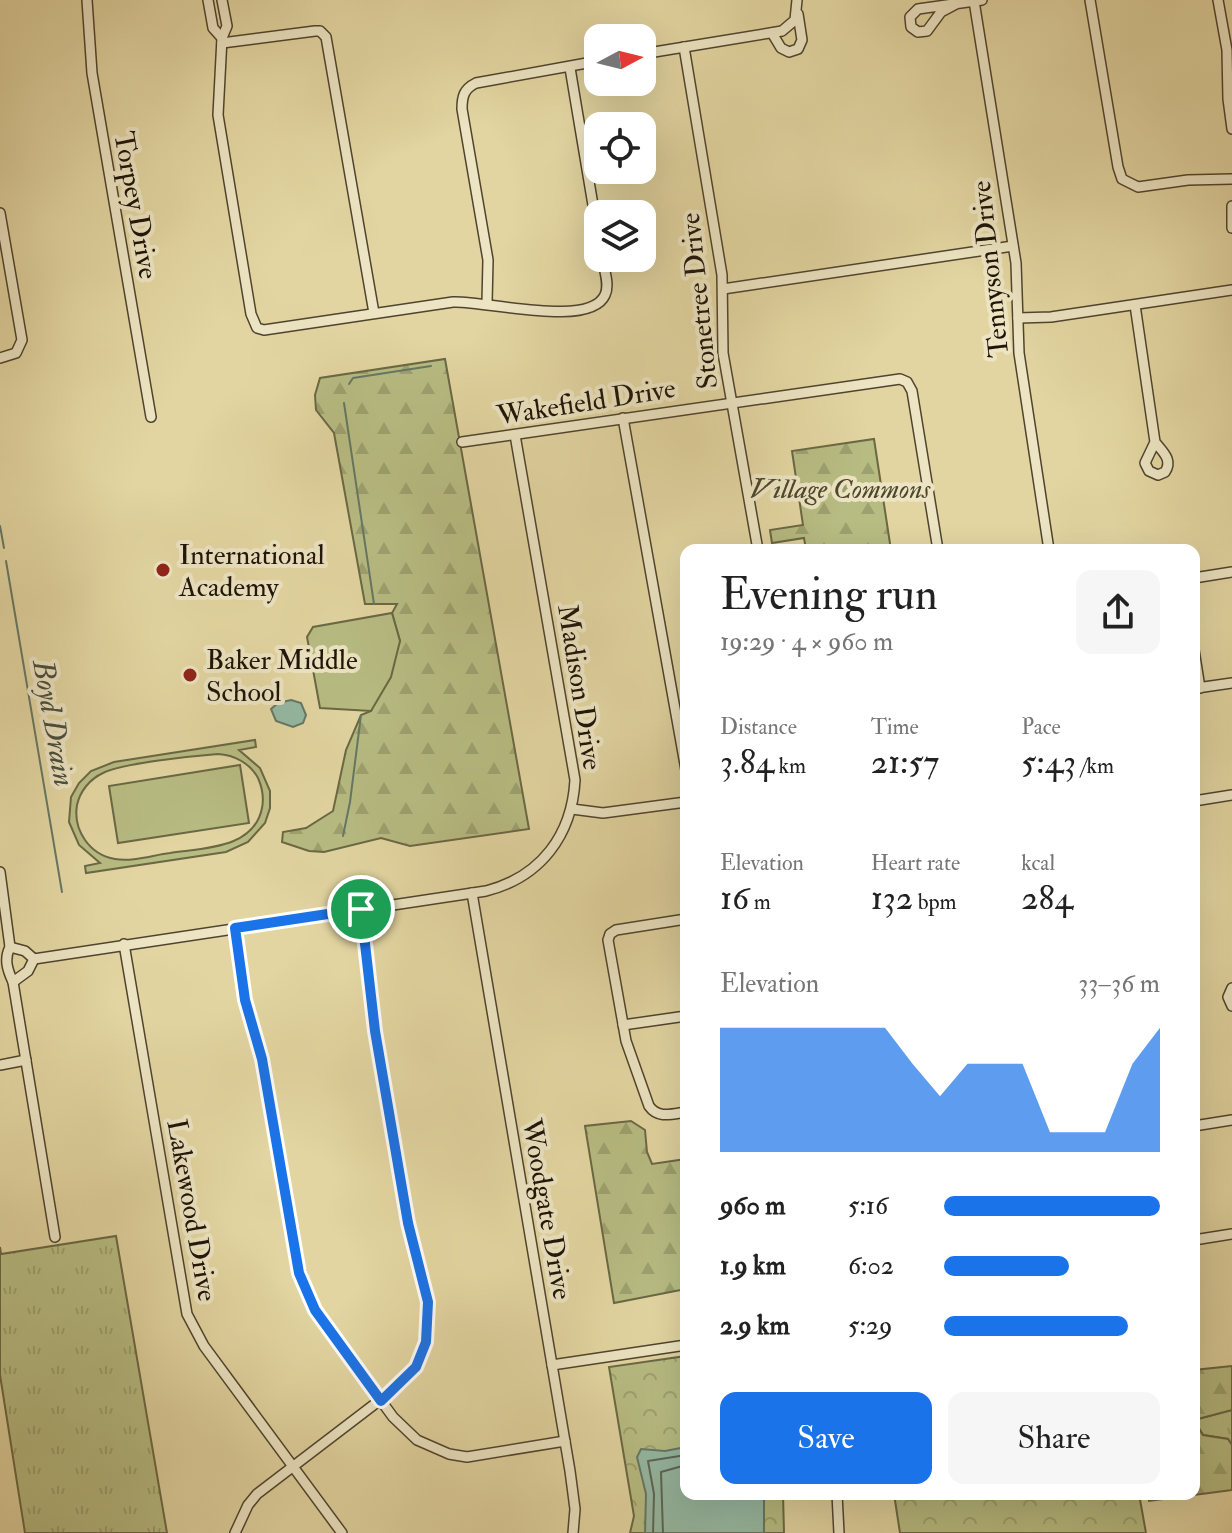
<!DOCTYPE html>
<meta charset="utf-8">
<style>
body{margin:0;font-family:"IM FELL Double Pica",serif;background:#f6f6f6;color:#222;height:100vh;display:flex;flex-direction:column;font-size:30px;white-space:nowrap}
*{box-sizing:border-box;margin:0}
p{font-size:26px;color:#767676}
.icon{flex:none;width:44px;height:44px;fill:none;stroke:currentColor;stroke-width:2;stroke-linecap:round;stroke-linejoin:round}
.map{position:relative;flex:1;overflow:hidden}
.sheet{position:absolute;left:680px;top:544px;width:520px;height:956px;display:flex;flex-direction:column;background:#fff;border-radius:16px;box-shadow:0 8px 32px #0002}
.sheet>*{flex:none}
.needle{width:52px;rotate:83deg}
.buttons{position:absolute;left:584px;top:24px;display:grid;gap:16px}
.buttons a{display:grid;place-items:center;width:72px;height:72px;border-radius:16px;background:#fff;box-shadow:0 8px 32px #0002;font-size:40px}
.pin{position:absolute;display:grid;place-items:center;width:68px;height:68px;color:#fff;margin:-34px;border:4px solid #fff;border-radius:50%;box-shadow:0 2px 8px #0007}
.round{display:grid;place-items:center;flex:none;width:84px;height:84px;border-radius:16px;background:#f6f6f6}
.headline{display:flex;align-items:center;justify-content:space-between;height:136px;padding:0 40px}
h1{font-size:44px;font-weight:600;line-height:60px}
.stats{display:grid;grid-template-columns:repeat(3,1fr);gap:12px;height:136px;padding:8px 40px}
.stats div{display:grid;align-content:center}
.stats b{font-size:34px;font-weight:600}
.stats small{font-size:22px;font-weight:400}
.stats p{font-size:22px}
.chart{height:224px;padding:16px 40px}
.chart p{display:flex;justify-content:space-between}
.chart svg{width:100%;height:144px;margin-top:8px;fill:#1a73e8;opacity:.7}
.primary-button{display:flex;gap:16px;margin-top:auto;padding:16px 40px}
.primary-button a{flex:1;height:92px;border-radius:16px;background:#1a73e8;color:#fff;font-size:32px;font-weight:600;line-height:92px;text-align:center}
.primary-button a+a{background:#f6f6f6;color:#222}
ul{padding:0 40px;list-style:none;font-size:26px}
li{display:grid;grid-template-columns:128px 96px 1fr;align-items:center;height:60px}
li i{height:20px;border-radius:10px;background:#1a73e8}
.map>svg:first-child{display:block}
</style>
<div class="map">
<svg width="1232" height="1533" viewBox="0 0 1232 1533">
<defs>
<pattern id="grass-tufts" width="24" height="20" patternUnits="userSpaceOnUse" patternTransform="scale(2)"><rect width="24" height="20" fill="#b7bc82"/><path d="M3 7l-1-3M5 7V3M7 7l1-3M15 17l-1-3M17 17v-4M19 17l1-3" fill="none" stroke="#9da16f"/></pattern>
<pattern id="forest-firs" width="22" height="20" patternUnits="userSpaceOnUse" patternTransform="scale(2)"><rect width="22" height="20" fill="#b7bc82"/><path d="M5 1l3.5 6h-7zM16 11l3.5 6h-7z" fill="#9da16f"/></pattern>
<pattern id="park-crowns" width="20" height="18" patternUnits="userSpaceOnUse" patternTransform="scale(2)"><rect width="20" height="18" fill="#b7bc82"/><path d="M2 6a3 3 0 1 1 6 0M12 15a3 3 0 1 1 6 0" fill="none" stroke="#9da16f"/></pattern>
</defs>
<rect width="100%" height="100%" fill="#e2d5a1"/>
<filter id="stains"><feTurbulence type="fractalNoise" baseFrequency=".0025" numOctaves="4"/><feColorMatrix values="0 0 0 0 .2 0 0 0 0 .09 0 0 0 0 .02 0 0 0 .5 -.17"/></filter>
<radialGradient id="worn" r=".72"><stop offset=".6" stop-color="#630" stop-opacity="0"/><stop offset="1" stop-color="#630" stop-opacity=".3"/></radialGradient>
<g fill="url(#grass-tufts)" stroke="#6a6845" stroke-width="2">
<path d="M116,1236L167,1533H25L0,1375V1247L1,1254Z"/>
<path d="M1232,1410V1445L1228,1439L1203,1435L1194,1420Z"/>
</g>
<g fill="url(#forest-firs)" stroke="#6a6845" stroke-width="2">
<path d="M445,359L529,829L410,846L381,838L324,852L309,851L282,842L283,832L306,828L333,811L346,750L361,715L371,711L400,641L392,613L397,604H365L334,433L316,410L315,395L320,378Z"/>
<path d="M874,439L891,550H806L804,538L772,543L770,530L803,525L792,451Z"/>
<path d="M631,1121L645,1130L647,1152L652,1164L686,1159V1289L614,1303L585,1126Z"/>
<path d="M1232,1366V1410L1194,1420V1370Z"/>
<path d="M1194,1421L1203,1435L1228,1439L1232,1445V1490L1149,1501L1148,1494H1194Z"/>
</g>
<g fill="url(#park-crowns)" stroke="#6a6845" stroke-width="2">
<path d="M686,1356V1494H783L784,1533H630L634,1516L609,1367Z"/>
<path d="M894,1494H1139L1146,1533H900Z"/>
</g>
<g fill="#b7bc82" stroke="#6a6845" stroke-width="2" fill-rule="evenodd">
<path d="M392,613L400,641L391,677L371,711L320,708L307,637L313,627Z"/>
<path d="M255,740L256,747L239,750L260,768L270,791V808L265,823L248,842L226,852L86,873L85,866L100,863L79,845L69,822L71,797L79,783L91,771L114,762ZM218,754C234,755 250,763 258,778C262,787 264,798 262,808C254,849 203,848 170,853C153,855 133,862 115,859C103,857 92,850 85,840C78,830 75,817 77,805C80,791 90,779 103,773C123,763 193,756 218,754Z"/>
<path d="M240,765L249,823L118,843L109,786Z"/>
</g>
<g fill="#95b9a3" stroke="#657765" stroke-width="2">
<path d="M291,700L301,703L306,715L303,723L293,727L276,721L271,709L278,703Z"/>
<path d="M686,1447V1494H764V1533H645L646,1494L637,1457L641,1449L665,1451Z"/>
</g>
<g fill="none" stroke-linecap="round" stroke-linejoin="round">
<g stroke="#5a6656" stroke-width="2">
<path d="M653,1533L654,1494L648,1461L686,1455"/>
<path d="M663,1533L661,1472L686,1465"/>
</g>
<g stroke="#657765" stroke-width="2">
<path d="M349,384L353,378L431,366"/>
<path d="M344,403L374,604"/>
<path d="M0,526L4,548"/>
<path d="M6,561L62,892"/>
<path d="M343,836L350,802L361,715"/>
</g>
<defs>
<g id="minor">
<path d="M87,0L92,73L151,417"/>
<path d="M208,0L213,28L222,38"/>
<path d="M222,0L227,26L222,38L218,115L251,314L257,328L264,330L453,302C483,300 590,329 605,295C610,285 604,269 602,258"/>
<path d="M1090,0L1118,167L1122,179L1138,187L1188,180L1232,179"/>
<path d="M1218,0L1227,50L1228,99L1232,129"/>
<path d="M974,1L1016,263L1019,353L1049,550"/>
<path d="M956,4L941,12L927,31L918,32L911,27L910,17L918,9L982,0"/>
<path d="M772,33L781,48L789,52L798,49L802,40L798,14"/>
<path d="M222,43L315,31H320L326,37L374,313"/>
<path d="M684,47L722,275L723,353L758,550"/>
<path d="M642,54L782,31L795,20L797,0"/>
<path d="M570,68L598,235"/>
<path d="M1232,206V228"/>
<path d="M0,213L22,340L16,353L0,358"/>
<path d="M723,289L1013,246"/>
<path d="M487,303L488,260L462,109C462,96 464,89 476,83L598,61"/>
<path d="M1135,305L1155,442L1145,463L1149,471L1158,475L1165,472C1173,460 1163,452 1155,442"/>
<path d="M1018,318L1051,317L1232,290"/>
<path d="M623,418L686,770"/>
<path d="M462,442L900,379L907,382L912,391L938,550"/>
<path d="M1194,578L1232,572"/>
<path d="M1194,650L1200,688"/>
<path d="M1197,688L1232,683"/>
<path d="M1194,801L1232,795"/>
<path d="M572,809L603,813L686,802"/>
<path d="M0,872L10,947C4,959 7,969 13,982L55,1237"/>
<path d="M472,893L570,1471L575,1509L573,1533"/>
<path d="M686,919L616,930L610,934L608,940L626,1041L649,1106C658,1119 672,1114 686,1112"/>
<path d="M235,928L245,1000L262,1059L297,1262L315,1310L393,1417L417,1440L449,1454L467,1457L565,1441"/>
<path d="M124,944L187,1314L204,1346L342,1533"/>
<path d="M10,947L25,951L34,959L28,971L13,982"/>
<path d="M34,959L486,891C541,877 572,835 575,780L515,435"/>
<path d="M1232,988L1228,997L1232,1006"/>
<path d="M623,1025L686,1016"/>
<path d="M0,1065L26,1060"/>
<path d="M1194,1126L1232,1120"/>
<path d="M1194,1240L1232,1234"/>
<path d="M552,1365L686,1345"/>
<path d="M837,1494L839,1533"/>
<path d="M235,1533L248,1505L257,1494L401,1384L416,1367L426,1342L428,1302L408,1223L375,1031L361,909"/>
</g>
</defs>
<use href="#minor" stroke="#4f442e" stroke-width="12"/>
<use href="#minor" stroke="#ece4c2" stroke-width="9"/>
</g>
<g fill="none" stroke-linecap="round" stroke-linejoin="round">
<defs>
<path id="route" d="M361,909L375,1031L408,1223L428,1302L426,1342L416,1367L381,1401L315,1310L299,1273L262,1059L245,1000L235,928Z"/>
</defs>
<use href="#route" stroke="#fff" stroke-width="16"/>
<use href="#route" stroke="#1a73e8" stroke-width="10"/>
</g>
<g fill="#8f2418" stroke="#ece4c2" stroke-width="3">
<circle cx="163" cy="570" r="8"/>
<circle cx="190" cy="675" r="8"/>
</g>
<g text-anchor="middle" stroke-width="8" stroke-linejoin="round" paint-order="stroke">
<g font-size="28" fill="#1e1408" stroke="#ece4c2">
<text transform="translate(137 205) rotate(80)" y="10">Torpey Drive</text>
<text transform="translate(989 269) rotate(-96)" y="10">Tennyson Drive</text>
<text transform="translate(698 301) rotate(-96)" y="10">Stonetree Drive</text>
<text transform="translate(586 401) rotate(-9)" y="10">Wakefield Drive</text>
<text transform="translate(581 687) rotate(81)" y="10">Madison Drive</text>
<text transform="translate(548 1209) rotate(80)" y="10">Woodgate Drive</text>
<text transform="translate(193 1210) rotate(80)" y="10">Lakewood Drive</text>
</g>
<g font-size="28" font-style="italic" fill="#4c462d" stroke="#ece4c2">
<text x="840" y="498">Village Commons</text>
</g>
<g font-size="28" fill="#1e1408" stroke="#ece4c2" text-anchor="start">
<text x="179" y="564">International<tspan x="179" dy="32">Academy</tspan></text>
<text x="206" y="669">Baker Middle<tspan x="206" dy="32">School</tspan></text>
</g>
<g font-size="30" font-style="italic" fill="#484e3e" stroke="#ece4c2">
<text transform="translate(54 723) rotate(80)" y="10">Boyd Drain</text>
</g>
</g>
<rect width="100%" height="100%" filter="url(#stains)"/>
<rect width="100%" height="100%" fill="url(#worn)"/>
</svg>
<div class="buttons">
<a><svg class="needle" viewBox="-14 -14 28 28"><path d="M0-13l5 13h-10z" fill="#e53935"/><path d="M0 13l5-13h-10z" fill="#767676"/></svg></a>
<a><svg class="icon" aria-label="locate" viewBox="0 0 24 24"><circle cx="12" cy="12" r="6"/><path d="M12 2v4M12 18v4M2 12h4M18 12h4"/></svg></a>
<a><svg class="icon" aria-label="layers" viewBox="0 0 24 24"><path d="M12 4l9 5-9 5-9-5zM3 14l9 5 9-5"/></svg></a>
</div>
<div class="pin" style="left:361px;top:909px;background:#1e9e55"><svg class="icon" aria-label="arrive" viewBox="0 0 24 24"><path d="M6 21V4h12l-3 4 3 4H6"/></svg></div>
<section class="sheet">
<div class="headline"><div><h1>Evening run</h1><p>19:29 · 4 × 960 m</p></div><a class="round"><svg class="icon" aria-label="share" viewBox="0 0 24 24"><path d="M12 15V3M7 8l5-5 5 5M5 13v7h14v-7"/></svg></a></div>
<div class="stats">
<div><p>Distance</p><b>3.84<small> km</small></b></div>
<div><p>Time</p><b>21:57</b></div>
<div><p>Pace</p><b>5:43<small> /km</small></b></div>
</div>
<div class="stats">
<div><p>Elevation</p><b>16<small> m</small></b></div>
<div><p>Heart rate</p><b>132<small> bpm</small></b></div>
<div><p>kcal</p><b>284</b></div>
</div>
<div class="chart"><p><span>Elevation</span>33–36 m</p>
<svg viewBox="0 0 160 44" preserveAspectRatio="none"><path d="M0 44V6L10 6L20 6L30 6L40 6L50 6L60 6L70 17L80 27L90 17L100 17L110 17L120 38L130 38L140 38L150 17L160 6V44z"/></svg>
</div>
<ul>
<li><b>960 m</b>5:16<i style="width:100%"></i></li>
<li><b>1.9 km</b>6:02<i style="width:58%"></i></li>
<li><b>2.9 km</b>5:29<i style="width:85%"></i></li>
</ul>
<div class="primary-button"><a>Save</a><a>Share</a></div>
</section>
</div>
